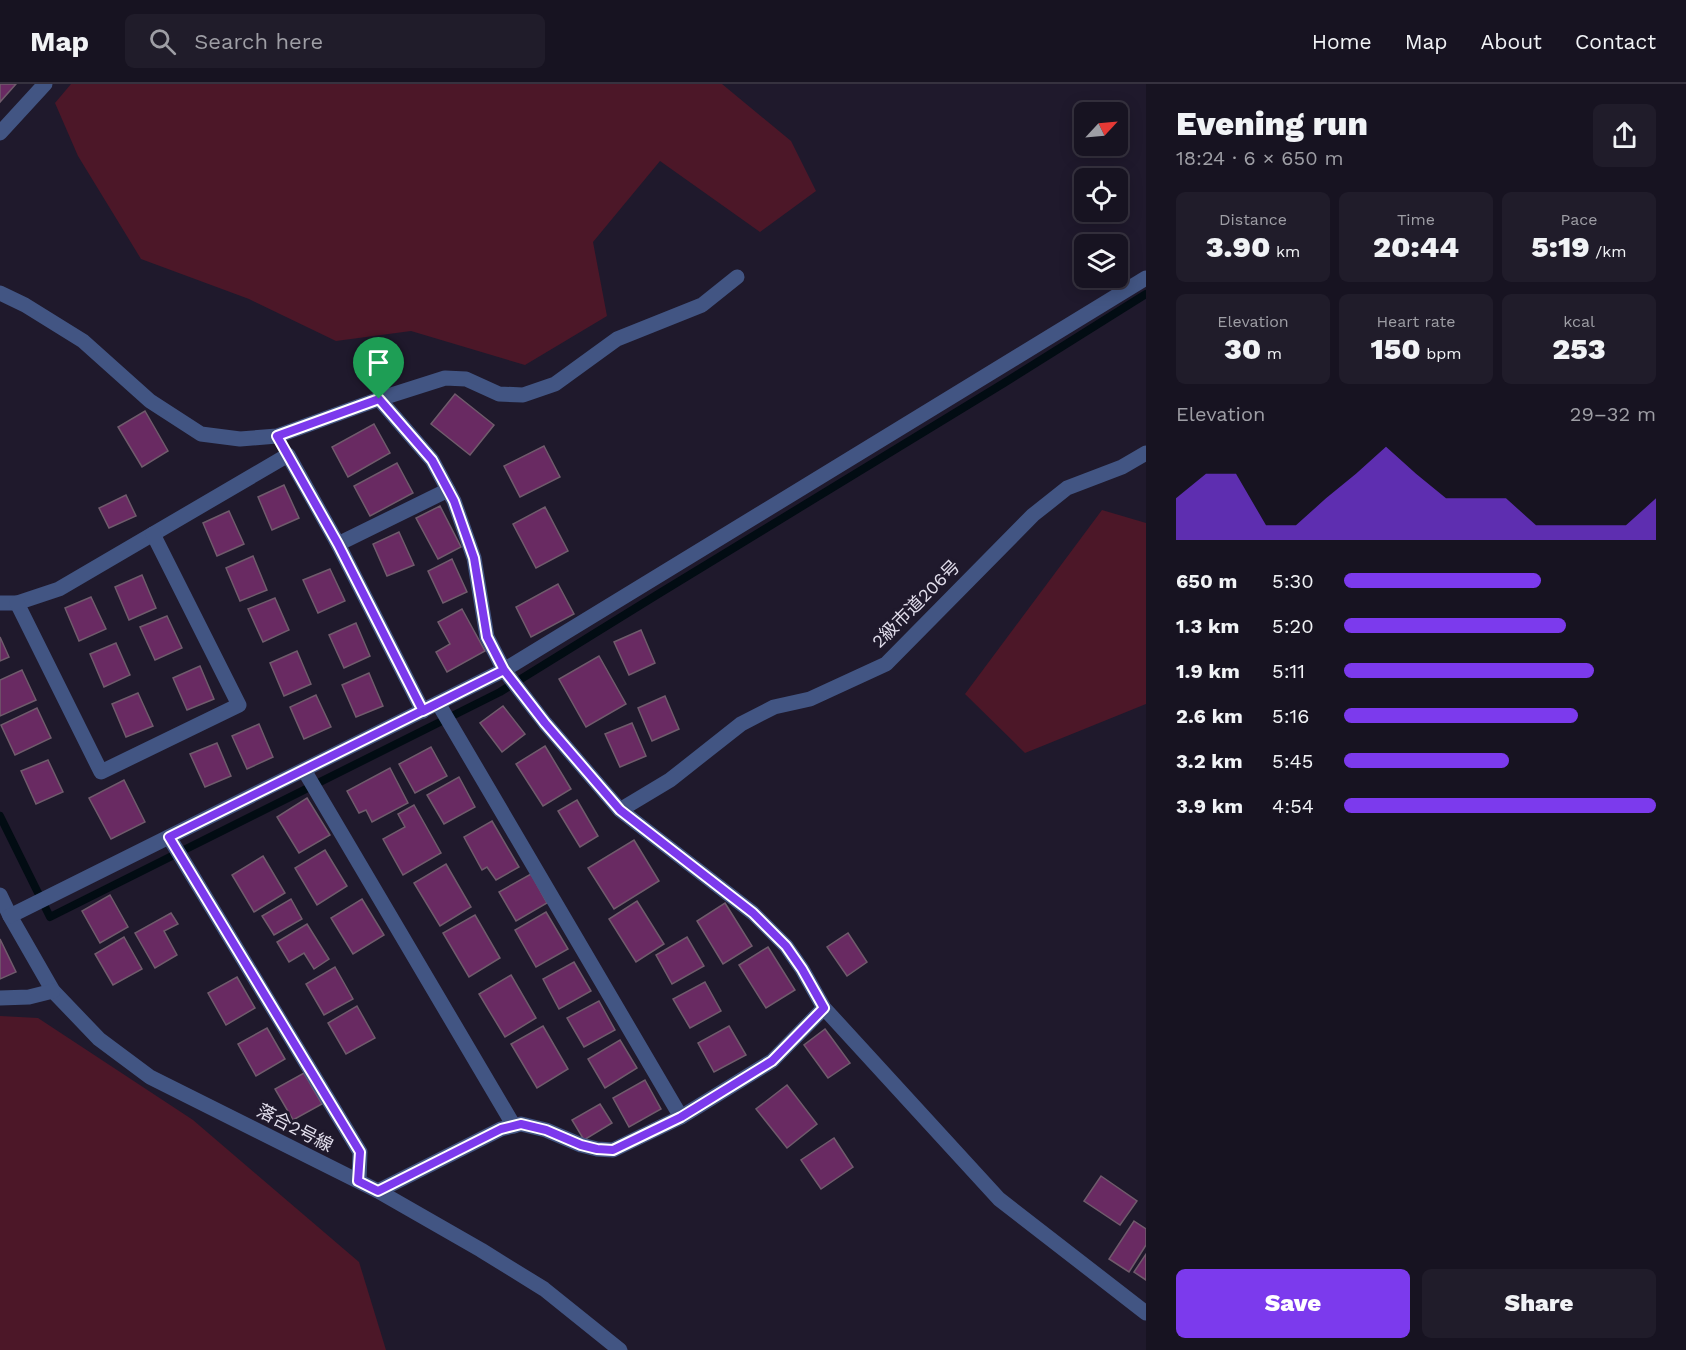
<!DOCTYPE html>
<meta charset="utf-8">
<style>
body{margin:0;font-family:"Work Sans","Noto Sans JP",sans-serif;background:#201c2a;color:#f1f3f6;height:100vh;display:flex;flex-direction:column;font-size:22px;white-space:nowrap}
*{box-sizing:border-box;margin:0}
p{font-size:20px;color:#9e9ea5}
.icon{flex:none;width:33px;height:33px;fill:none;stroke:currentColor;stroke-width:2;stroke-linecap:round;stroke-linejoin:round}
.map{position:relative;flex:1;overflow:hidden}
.drawer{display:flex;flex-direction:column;background:#171321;width:540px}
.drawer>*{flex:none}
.needle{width:39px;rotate:64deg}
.controls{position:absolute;left:1074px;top:18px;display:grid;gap:12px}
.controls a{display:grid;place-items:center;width:54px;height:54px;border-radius:9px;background:#171321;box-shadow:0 3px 15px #0003,0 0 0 2px #36323f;font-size:30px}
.pin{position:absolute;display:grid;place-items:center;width:51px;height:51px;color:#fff;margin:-62px -26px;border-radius:50% 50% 50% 0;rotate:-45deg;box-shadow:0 0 6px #0007}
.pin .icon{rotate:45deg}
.round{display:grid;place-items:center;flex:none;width:63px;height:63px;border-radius:9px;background:#201c2a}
.headline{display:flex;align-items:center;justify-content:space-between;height:102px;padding:0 30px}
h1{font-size:33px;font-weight:800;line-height:45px}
.stats{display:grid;grid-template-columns:repeat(3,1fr);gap:9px;height:102px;padding:6px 30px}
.stats div{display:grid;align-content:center;border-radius:9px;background:#201c2a;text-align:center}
.stats b{font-size:30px;font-weight:800}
.stats small{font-size:16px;font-weight:400}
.stats p{font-size:16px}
.chart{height:168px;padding:12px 30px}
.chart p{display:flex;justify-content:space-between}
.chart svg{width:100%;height:108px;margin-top:6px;fill:#7c3aed;opacity:.7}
.primary-button{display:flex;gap:12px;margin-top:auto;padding:12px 30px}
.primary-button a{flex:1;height:69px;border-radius:9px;background:#7c3aed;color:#fff;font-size:24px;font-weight:800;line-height:69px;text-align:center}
.primary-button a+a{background:#201c2a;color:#f1f3f6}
ul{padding:0 30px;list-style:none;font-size:20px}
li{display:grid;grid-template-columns:96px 72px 1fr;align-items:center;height:45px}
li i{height:15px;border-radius:8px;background:#7c3aed}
header{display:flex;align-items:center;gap:36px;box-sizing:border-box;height:84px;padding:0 30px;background:#171321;border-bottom:2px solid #36323f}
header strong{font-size:28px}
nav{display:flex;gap:33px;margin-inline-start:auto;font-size:21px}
.search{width:420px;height:54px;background:#201c2a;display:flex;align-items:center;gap:15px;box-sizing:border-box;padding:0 21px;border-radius:9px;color:#9e9ea5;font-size:22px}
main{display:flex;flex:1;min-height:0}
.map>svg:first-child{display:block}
</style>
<header>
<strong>Map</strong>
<div class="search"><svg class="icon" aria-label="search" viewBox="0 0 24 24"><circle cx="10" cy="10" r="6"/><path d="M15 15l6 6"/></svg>Search here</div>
<nav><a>Home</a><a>Map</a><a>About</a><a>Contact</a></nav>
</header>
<main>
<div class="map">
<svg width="1146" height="1266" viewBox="0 0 1146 1266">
<rect width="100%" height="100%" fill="#1f192c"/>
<g fill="#4c1728">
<path d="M71,0H722L791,57L816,107L760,148L660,77L593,158L607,232L525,281L411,247L336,257L249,215L141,175L78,72L55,19Z"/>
<path d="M1102,426L1146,439V620L1025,669L965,610Z"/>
<path d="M0,932L38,934L193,1036L359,1178L386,1266H0Z"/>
</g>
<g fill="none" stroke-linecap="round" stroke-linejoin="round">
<path stroke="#020c13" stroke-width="8" d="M0,732L50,833L500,608L655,512L1004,299L1146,210"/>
</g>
<g fill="#692a62" stroke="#705b6c" stroke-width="1.5">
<path d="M0,0H16L0,18Z"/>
<path d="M455,310L494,341L470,371L431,340Z"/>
<path d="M145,327L168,367L142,383L118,343Z"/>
<path d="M374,340L390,369L348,393L332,363Z"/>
<path d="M544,362L560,393L520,413L504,382Z"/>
<path d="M397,379L413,409L370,432L354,402Z"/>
<path d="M284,401L299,434L272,446L258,413Z"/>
<path d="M126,411L136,432L109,444L99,424Z"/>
<path d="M440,422L461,463L438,475L416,434Z"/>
<path d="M545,423L568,467L536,484L513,440Z"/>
<path d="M229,427L244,460L217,472L203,439Z"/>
<path d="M399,448L414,481L387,492L373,460Z"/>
<path d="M253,472L267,506L240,517L226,484Z"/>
<path d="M452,475L467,508L443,519L428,487Z"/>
<path d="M330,485L345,517L318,529L303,496Z"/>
<path d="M142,491L156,524L129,536L115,503Z"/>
<path d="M558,500L574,530L531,553L516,523Z"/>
<path d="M91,513L106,545L79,557L65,524Z"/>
<path d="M275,514L289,546L263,558L248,525Z"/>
<path d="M462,525L485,567L447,588L436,568L450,560L438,538Z"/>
<path d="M167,532L182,564L155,576L140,543Z"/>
<path d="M356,539L370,572L344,584L329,551Z"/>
<path d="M641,546L655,579L629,591L614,558Z"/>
<path d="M0,553L9,573L0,577Z"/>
<path d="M116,559L130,591L104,603L90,570Z"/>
<path d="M297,567L311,600L284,612L270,579Z"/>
<path d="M599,572L626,620L586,643L559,595Z"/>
<path d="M200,582L214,615L187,626L173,594Z"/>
<path d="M22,586L36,616L0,632V596Z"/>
<path d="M369,589L383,622L356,633L342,601Z"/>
<path d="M138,609L153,642L126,653L112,620Z"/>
<path d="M316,611L331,643L304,655L290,623Z"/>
<path d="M665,612L679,645L652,657L638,624Z"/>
<path d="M503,622L525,650L502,668L480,639Z"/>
<path d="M37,624L51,654L15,671L1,641Z"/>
<path d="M632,639L646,672L620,683L605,650Z"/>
<path d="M259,640L273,673L247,685L232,652Z"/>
<path d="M217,659L231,692L205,703L190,670Z"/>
<path d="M545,662L571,705L543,722L516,680Z"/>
<path d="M431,663L447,692L415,709L399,680Z"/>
<path d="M48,676L63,708L36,720L21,687Z"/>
<path d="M390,684L408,719L372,738L366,726L359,729L347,707Z"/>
<path d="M459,693L475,723L444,740L427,711Z"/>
<path d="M124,696L145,738L111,755L89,714Z"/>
<path d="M307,714L330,751L299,769L277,733Z"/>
<path d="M577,716L598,752L580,763L558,727Z"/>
<path d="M414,721L441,769L403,791L383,755L405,743L398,730Z"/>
<path d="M492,737L519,783L496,796L487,783L482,786L464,753Z"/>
<path d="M634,756L659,797L614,825L588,784Z"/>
<path d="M325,766L347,802L317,821L295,784Z"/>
<path d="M263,772L285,809L254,828L232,791Z"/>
<path d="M446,780L471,823L440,842L414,799Z"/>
<path d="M531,790L547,819L516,837L499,808Z"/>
<path d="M110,811L128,843L100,859L82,827Z"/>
<path d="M291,815L302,835L274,851L262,832Z"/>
<path d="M362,815L384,851L353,870L331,834Z"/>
<path d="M637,817L664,860L636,878L609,835Z"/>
<path d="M725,819L752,862L723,880L697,837Z"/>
<path d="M546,828L568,865L536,883L515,846Z"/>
<path d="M171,829L178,840L164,847L177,871L155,884L135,849Z"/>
<path d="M475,831L500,874L469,893L443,849Z"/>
<path d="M307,840L329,875L314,885L304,869L289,878L277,858Z"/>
<path d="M848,849L867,878L847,892L827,863Z"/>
<path d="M124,853L142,885L113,901L95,870Z"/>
<path d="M687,853L704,882L672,900L656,871Z"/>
<path d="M0,855L16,888L0,895Z"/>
<path d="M768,863L795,906L766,924L739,881Z"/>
<path d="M574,878L591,907L559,925L543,895Z"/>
<path d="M335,883L353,915L324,931L306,900Z"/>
<path d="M511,891L536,934L505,953L479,910Z"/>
<path d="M237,893L255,924L226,941L208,909Z"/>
<path d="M705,898L721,927L690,944L673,915Z"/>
<path d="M599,917L615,946L584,963L567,934Z"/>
<path d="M357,922L375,954L346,970L328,939Z"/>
<path d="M543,942L568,985L537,1004L511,960Z"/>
<path d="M729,942L746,971L714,988L698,959Z"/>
<path d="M267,944L285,975L256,992L238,960Z"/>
<path d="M825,945L850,979L828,994L804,961Z"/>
<path d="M620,956L637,984L605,1004L588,975Z"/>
<path d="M304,989L322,1020L293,1036L275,1005Z"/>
<path d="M645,996L661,1025L629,1043L613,1014Z"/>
<path d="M787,1001L817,1040L787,1064L756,1025Z"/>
<path d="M600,1020L612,1039L584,1056L572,1036Z"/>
<path d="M834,1054L853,1083L821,1105L801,1076Z"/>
<path d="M1101,1092L1137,1117L1120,1141L1084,1117Z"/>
<path d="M1134,1137L1146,1145V1161L1129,1188L1109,1175Z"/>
<path d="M1146,1170V1196L1134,1188Z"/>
</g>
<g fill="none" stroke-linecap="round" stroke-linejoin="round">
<g stroke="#425583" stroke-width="15">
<path d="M0,49L45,0"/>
<path d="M0,209L25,221L83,257L150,317L201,350L240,355L277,352L379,315L445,294L466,295L499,310L523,311L555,300L617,255L702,221L737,193"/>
<path d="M379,315L432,376L454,417L474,474L487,553L504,586L545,639L620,726L753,829L786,862L802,885L824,924L999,1115L1146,1229"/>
<path d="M338,460L448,406"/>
<path d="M0,519H17L59,505L288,371L338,460L423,627"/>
<path d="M17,519L101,688L239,621L153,450"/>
<path d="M438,619L681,1033"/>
<path d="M304,686L514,1042"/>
<path d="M620,726L670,696L741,640L774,623L810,615L886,580L1033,431L1067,404L1122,383L1146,369"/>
<path d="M169,753L360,1068L359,1097"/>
<path d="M0,811L10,832L53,907L99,955L150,993L378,1107L481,1166L544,1205L620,1266"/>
<path d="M10,832L504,586L1146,194"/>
<path d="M0,914L29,913L53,907"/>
<path d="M378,1107L501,1045L521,1040L546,1046L581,1061L597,1065L613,1066L681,1033L772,977L824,924"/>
</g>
</g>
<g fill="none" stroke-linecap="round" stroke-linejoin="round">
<defs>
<path id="route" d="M379,315L432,376L454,417L474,474L487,553L504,586L169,753L360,1068L358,1097L378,1107L501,1045L521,1040L546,1046L581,1061L597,1065L613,1066L681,1033L772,977L824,924L802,885L786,862L753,829L620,726L545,639L504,586L423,627L338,460L277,352L379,315"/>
</defs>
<use href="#route" stroke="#fff" stroke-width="12"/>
<use href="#route" stroke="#7c3aed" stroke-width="8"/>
</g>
<g text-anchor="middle" stroke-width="6" stroke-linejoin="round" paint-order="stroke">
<g font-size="18" fill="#e2deec" stroke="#1f192c">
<text transform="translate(916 520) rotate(-45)" y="6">2級市道206号</text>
<text transform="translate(295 1044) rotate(27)" y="6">落合2号線</text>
</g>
</g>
</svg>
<div class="controls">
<a><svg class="needle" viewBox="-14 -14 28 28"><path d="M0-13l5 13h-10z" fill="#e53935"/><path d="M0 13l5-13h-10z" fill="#9e9ea5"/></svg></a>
<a><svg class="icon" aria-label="locate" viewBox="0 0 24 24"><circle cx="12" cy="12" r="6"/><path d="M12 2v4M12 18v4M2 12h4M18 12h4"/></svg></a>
<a><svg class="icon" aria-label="layers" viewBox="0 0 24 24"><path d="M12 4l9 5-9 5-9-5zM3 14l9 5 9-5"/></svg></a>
</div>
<div class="pin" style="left:379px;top:315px;background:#1e9e55"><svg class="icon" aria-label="arrive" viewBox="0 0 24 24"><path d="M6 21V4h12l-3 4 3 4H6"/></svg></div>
</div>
<section class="drawer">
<div class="headline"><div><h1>Evening run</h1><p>18:24 · 6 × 650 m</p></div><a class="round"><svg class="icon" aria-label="share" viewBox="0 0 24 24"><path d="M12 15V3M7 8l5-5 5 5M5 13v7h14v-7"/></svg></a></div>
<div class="stats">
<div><p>Distance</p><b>3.90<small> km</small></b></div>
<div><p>Time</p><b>20:44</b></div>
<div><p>Pace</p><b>5:19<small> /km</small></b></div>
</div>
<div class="stats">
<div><p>Elevation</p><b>30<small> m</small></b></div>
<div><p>Heart rate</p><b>150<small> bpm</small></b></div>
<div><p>kcal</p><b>253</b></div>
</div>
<div class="chart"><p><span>Elevation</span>29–32 m</p>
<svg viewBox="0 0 160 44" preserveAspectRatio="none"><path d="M0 44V27L10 17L20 17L30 38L40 38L50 27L60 17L70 6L80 17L90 27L100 27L110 27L120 38L130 38L140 38L150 38L160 27V44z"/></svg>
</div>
<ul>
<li><b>650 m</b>5:30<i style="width:63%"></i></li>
<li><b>1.3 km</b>5:20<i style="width:71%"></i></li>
<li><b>1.9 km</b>5:11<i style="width:80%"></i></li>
<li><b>2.6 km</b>5:16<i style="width:75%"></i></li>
<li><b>3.2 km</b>5:45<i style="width:53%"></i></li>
<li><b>3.9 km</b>4:54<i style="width:100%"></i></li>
</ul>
<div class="primary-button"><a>Save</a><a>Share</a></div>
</section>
</main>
